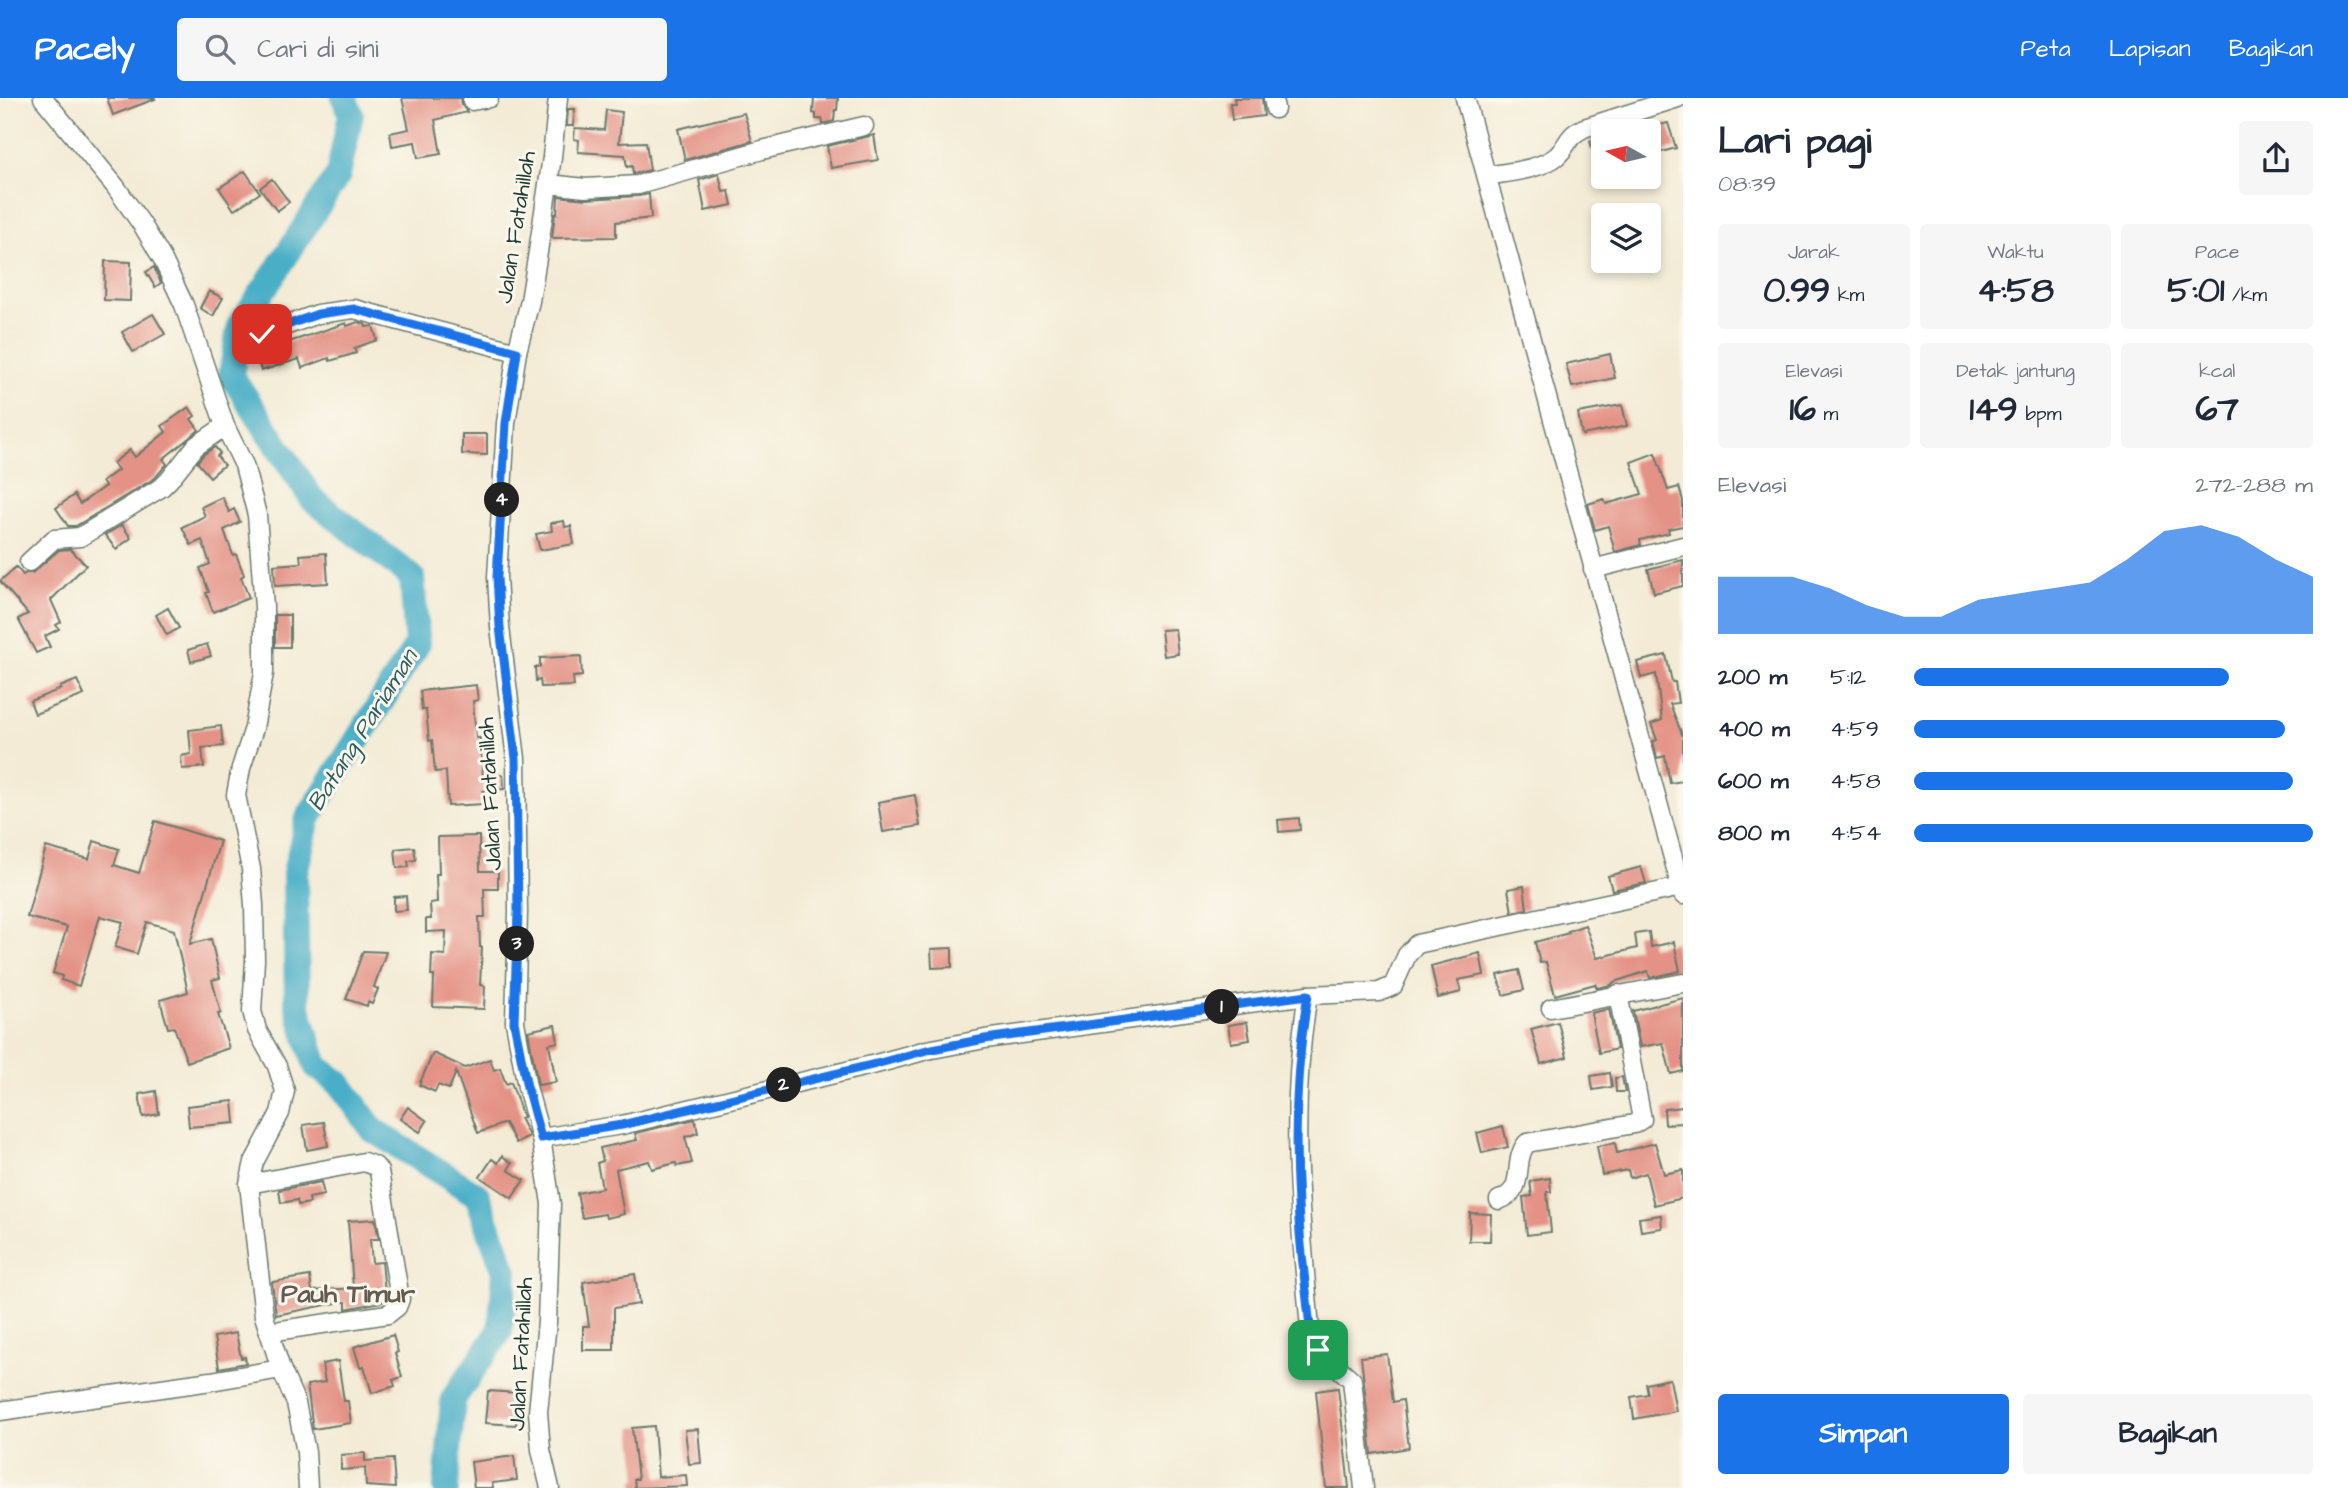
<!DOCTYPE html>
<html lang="id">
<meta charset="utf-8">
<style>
body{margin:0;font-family:"Architects Daughter",sans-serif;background:#f6f6f7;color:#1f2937;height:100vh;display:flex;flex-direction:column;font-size:26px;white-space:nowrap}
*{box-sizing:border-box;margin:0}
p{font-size:23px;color:#747a83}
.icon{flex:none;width:38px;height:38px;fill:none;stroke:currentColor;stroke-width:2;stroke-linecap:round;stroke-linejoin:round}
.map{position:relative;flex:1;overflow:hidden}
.drawer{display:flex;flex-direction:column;background:#fff;width:665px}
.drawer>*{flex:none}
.needle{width:46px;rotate:278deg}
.tools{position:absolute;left:1591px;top:21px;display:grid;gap:14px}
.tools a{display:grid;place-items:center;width:70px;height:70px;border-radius:7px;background:#fff;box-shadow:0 4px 10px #0003;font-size:35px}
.pin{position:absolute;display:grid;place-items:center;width:60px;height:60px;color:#fff;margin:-30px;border-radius:14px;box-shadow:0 4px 10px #0006}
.km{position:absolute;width:35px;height:35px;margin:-18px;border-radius:50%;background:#222;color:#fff;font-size:19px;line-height:35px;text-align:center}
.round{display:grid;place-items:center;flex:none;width:74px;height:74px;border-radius:7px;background:#f6f6f7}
.head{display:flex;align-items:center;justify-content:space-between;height:119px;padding:0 35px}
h1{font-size:38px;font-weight:700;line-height:52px}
.figures{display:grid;grid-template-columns:repeat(3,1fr);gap:10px;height:119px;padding:7px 35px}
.figures div{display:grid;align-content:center;border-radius:7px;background:#f6f6f7;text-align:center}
.figures b{font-size:35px;font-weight:700}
.figures small{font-size:19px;font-weight:400}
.figures p{font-size:19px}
.chart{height:196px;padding:14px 35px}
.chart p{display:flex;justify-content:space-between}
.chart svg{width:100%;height:126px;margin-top:7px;fill:#1a73e8;opacity:.7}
.primary-button{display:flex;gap:14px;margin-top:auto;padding:14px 35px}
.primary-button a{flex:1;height:80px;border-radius:7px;background:#1a73e8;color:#fff;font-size:28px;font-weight:700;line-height:80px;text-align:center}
.primary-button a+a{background:#f6f6f7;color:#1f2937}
ul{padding:0 35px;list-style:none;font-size:23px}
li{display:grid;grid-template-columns:112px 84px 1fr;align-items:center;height:52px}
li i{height:18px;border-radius:9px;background:#1a73e8}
header{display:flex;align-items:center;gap:42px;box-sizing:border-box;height:98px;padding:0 35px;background:#1a73e8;color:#fff}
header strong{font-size:33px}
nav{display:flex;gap:38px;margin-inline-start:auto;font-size:24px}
.search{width:490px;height:63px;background:#f6f6f7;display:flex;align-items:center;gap:18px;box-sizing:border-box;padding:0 24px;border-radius:7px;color:#747a83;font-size:26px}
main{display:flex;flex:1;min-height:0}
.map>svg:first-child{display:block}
</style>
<header>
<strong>Pacely</strong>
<div class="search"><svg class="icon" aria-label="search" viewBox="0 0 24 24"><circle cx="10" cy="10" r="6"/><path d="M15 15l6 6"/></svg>Cari di sini</div>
<nav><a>Peta</a><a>Lapisan</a><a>Bagikan</a></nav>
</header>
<main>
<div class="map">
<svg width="1683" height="1390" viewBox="0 0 1683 1390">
<rect width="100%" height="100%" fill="#fbf7ec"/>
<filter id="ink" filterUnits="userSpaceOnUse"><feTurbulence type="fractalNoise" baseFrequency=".0143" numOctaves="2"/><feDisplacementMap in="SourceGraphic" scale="14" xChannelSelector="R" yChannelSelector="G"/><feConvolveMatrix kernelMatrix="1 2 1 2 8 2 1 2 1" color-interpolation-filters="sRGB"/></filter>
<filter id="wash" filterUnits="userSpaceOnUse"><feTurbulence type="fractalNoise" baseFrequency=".00686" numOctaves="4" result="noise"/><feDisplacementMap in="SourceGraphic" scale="28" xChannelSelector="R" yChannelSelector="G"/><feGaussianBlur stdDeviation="1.57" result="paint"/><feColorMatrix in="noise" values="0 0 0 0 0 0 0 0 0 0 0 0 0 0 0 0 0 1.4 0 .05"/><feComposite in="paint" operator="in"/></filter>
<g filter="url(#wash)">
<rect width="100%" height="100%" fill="#f3ebd5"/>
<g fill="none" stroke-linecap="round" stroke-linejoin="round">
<path stroke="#48afc7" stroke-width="26" d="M344,0L351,16L338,77L273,178L240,226L231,277L312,401L412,479L417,547L308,720L295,775L297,907L316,968L339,985L373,1032L477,1097L505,1174L500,1233L453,1301L446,1390"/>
</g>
<g id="blocks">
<g fill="#e49285">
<path d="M107,0H155V1L113,17Z"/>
<path d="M402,0H461V6L467,14L435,22L441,56L418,60L415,44L392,48L390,35L409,31Z"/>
<path d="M814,0H838L837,12H835L834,23L823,26L822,21H816V16L813,15Z"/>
<path d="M1234,0H1262L1264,18L1232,22L1230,5H1235Z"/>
<path d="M568,11H575L573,28H567Z"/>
<path d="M606,12L622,14L619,45L646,44L650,72L633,76L632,68L627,69L625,57L578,54L579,42L574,41L575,30L604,32Z"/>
<path d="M744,15L752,43L685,62L678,31Z"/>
<path d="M1668,25L1676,50L1648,58V30Z"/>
<path d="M874,37L878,62L831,70L827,48Z"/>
<path d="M1603,39V77H1599L1590,43Z"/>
<path d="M245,73L260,95L234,112L219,90Z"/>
<path d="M719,76L723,94L729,93L732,107L705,113L699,82Z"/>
<path d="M272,81L289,104L277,113L260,90Z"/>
<path d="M649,96L651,120L616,124V139L552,140L555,116H557L558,98L586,101L639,98Z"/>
<path d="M105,163L131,164L130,203L104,202Z"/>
<path d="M154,169L161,185L155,189L146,174Z"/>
<path d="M209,193L223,200L213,218L200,210Z"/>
<path d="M153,216L165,236L133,254L122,234Z"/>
<path d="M358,224L365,226L366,229L373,228L377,242L354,250L356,255L330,263L329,260L302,270L299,261L261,273L256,255L346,225L347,228Z"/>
<path d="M1610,256L1615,280L1572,289L1566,266Z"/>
<path d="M1622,307L1627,328L1582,337L1578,315Z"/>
<path d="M189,309L195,318L191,321L199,332L163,361L167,366L155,380L76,428H68L56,410L74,397L80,406L105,388L102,384L118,372L113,365L130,352L135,359L166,334L162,328Z"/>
<path d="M462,336H487V357L462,356Z"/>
<path d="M215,349L220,355L217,358L224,367L210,379L197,364L204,356Z"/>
<path d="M1655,355L1668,392L1679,389L1683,403V428L1668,431L1669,435L1640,442L1641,447L1615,454L1608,428L1595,432L1588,406L1604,401L1606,406L1642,396L1631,364Z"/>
<path d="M222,399L229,414L234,411L240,424L224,432L233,457L236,456L244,477L241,479L249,500L213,514L206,495L209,494L200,470L210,466L202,442L191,447L182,429L205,418L201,409Z"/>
<path d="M564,423L565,429L571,428L574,446L540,452L536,436L552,433L551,425Z"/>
<path d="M122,427L131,440L116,451L105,437Z"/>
<path d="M70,451L86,467L51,502L61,524L56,527L59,531L45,538L50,549L36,555L18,521L28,516L0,483L16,469L23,477L26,475H32L59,452Z"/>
<path d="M326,455L328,485L275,488L274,467L301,465L300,457Z"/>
<path d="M1683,462V488L1654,495L1648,471Z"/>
<path d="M168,510L179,530L167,537L156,517Z"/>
<rect x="275" y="517" width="15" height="32"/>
<path d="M1175,531L1178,556L1164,558L1161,532Z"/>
<path d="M207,546L211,558L191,564L188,552Z"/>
<path d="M1666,557L1672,584H1675L1678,605L1670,606L1683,639V683L1670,685L1665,658L1657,660L1653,643L1657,642L1651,626L1662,622L1656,576L1641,580L1637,564Z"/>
<path d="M581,558L582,578L573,579L574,588L541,589L540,582L536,583L535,569H540V560Z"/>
<path d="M77,582L84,597L35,616L30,603L61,591L60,589Z"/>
<path d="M476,587L478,602L473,603L476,640H480L483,679L503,677L504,691L483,693L484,706L448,708L446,673L435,674L432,642L429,643L426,612H422L420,593Z"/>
<path d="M221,628L223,648L202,650L204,669L182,671L181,658L191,656L189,632Z"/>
<path d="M915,697L920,728L883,734L878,704Z"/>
<path d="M1299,720L1300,732L1279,734L1278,722Z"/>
<path d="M155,723L220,743L190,846L211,841L220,880L212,882L221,915L218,916L229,950L187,964L174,929L168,930L160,902L188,894L174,832L147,824L137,856L115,849L123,824L100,818L79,888L61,882L62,878L53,875L67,829L27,819L46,749L89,761L94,743L119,751L114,767L139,775Z"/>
<path d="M479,738L480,773H498V791H484L485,819H479L480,849H482L480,887L485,888L484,911L433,909L434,878H431L432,856L445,857L446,833L426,834V821H431L430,805L437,804L436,776H439L438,739Z"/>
<path d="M414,749L416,762L408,763L409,769L397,770L395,751Z"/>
<path d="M1641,769L1646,785L1612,792L1608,778Z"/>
<path d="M1524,788L1527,811L1512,814L1508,791Z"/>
<path d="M406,798L407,812L394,813V799Z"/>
<path d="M1585,827L1597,860L1637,850L1635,836L1649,834L1651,849L1674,844L1680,873L1650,880L1648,873L1614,884L1611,887L1597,890L1595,886L1555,897L1546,864L1540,865L1535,844L1569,835L1568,833Z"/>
<path d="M952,850V869L932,870L931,851Z"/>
<path d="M363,853L386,854L374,889L378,891L372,906L368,904L367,908L346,901Z"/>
<path d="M1480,855L1484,877L1458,882L1461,894L1438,900L1431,868Z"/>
<path d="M1519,872L1524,892L1503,897L1498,877Z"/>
<path d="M1683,900V973L1671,976L1663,945L1640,949L1633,913Z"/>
<path d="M1609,911L1617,951L1599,955L1591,915Z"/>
<path d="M1247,924L1250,942L1231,945L1228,927Z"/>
<path d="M1558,924L1567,959L1541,966L1531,931Z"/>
<path d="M555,927L558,944L549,946L556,984L538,987L528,933Z"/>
<path d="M433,955L465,970L490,961L494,972L500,970L506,986L511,984L523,1019L520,1020L529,1038L516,1045L505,1025L478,1035L456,974L449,991L438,987L435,994L419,987Z"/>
<path d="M1610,975L1612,989L1593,992L1591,978Z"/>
<path d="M1622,979L1625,994H1616L1615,980Z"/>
<path d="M156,993L159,1016L143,1019L139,996Z"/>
<path d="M233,1003L235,1025L189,1029L187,1008Z"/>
<path d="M408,1009L427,1023L420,1034L400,1021Z"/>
<path d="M1683,1009V1025L1665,1026L1664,1011Z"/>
<path d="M695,1021L698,1035L685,1039L692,1065L677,1068L676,1065L652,1071L649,1063L616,1071L624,1116L606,1120L605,1116L582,1120L577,1095L602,1090L597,1065L603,1063L600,1050L637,1042L635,1035Z"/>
<path d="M324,1024L328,1048L307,1052L303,1027Z"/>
<path d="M1503,1028L1508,1049L1482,1055L1477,1035Z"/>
<path d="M1615,1045L1617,1055L1655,1045L1664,1076L1683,1072V1100L1654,1107L1646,1075L1630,1080L1628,1072L1602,1077L1597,1048Z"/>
<path d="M502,1058L512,1065L508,1072L524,1082L512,1100L480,1079L492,1061L498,1065Z"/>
<path d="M1550,1080L1551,1094H1547L1551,1134L1527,1137L1523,1099L1532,1098L1530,1083Z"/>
<path d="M321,1084L324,1097L309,1100L310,1105L298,1107L297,1102L281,1105L279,1092Z"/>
<path d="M1470,1115L1491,1116L1490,1143H1469Z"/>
<path d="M1661,1117L1662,1130L1641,1133L1639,1120Z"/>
<path d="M375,1121L379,1141H370L372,1165L382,1164L386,1203L346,1211V1204H341L276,1217L272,1184L310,1178L312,1193L353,1190L348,1123Z"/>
<path d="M635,1176L639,1206L614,1210V1252H583V1228H589L583,1184Z"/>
<path d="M236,1235L241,1260L245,1259L246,1265L219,1270L214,1239Z"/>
<path d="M393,1237L398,1254L395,1255L402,1279L393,1282L395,1288L372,1295L364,1268L360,1269L354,1249Z"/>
<path d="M1387,1256L1393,1304L1403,1302L1409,1350L1372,1356L1361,1259Z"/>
<path d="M338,1263L344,1303H348L351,1325L313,1331L307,1287L325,1284L322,1266Z"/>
<path d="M1670,1281L1676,1313L1634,1321L1631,1299L1648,1296L1646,1286Z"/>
<path d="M1338,1290L1349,1390H1326L1316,1293Z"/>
<path d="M488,1293L518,1295L516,1327L485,1325Z"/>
<path d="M654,1328L658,1379L686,1377L687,1388L635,1390L634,1381H638L632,1330Z"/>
<path d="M698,1331L701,1365L689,1366L685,1332Z"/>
<path d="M365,1355V1363L393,1361L395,1390L366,1388L365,1370L341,1372V1357Z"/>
<path d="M514,1358L517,1382L492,1385L493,1390H474L471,1364Z"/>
</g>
</g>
</g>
<g filter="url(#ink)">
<use href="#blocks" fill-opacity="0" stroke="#697a6c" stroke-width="2"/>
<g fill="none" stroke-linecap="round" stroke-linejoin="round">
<defs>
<g id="street">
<path d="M43,0L115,88L143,128L162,160L184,207L225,328L244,367L257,417L264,509V575L254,630L241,670L236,697L251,771L254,807L255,862L252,913L257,932L277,968L285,993L280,1015L254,1064L249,1086L264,1218L281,1271L296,1305L306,1354L308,1390"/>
<path d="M1273,0L1275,11"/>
<path d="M1465,0L1681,789"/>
<path d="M472,3L489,0"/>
<path d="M1487,78C1508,74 1540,72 1557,58C1570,46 1565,39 1584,30L1678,0"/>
<path d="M549,86L585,90L638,87L762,52L864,28"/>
<path d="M262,236L318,216L354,211L517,254"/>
<path d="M29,464L54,441L80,439L162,389L169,382L196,348L225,328"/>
<path d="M1593,471L1683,448"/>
<path d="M1308,897C1288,1013 1300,1125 1311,1240L1318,1252L1352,1282L1364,1390"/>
<path d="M1551,910L1683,885"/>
<path d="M541,1040L622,1027L876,966L927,952L985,941L1308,897L1379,894L1393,888L1407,857L1417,846L1681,789L1683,797"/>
<path d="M249,1086L364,1064L375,1068L379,1073L400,1201L397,1209L388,1216L269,1234"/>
<path d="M1499,1102C1528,1092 1511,1064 1527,1045L1634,1026L1642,1021L1618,896"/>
<path d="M0,1313L211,1283L281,1271"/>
<path d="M550,1390L541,1352L538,1314L547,1224L551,1106L541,1040L527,989L515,924L518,814L516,661L500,529L497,479L506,325L517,254L530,203L538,154L552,59L558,0"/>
</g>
</defs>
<use href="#street" stroke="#697a6c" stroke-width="21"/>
<use href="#street" stroke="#fff" stroke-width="18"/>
</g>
</g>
<g fill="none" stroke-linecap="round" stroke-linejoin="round" filter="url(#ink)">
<defs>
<path id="route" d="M262,236L318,216L354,211L517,254L506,325L497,479L500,529L516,661L518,814L514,924L527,989L541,1040L622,1027L876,966L927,952L985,941L1308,897C1296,965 1294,1037 1298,1106C1300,1151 1307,1196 1311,1240L1318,1252"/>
</defs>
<use href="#route" stroke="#fff" stroke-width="14"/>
<use href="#route" stroke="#1a73e8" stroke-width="9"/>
</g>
<g text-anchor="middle" stroke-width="6" stroke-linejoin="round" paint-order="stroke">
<g font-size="23" fill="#1f3d34" stroke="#fbf7ec">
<text transform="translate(515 129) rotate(-81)" y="8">Jalan Fatahillah</text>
<text transform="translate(489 696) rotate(-93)" y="8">Jalan Fatahillah</text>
<text transform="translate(520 1256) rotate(-87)" y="8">Jalan Fatahillah</text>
</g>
<g font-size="24" font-style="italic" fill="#2b5f60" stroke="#fbf7ec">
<text transform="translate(362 632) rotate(-58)" y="8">Batang Pariaman</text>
</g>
<g font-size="26" font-weight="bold" fill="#645b50" stroke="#fbf7ec">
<text x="348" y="1204">Pauh Timur</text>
</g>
</g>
</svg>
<div class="tools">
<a><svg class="needle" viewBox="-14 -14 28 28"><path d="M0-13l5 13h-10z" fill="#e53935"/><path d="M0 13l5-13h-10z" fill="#747a83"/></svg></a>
<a><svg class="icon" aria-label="layers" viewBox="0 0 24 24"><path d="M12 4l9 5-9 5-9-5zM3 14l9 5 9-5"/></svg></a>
</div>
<div class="pin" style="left:1318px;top:1252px;background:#1e9e55"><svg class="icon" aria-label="arrive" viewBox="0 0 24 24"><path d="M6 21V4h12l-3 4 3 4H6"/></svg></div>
<div class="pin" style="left:262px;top:236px;background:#d93025"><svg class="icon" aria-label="check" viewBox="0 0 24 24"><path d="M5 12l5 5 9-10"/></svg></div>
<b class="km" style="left:1222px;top:909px">1</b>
<b class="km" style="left:784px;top:987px">2</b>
<b class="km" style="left:517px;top:846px">3</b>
<b class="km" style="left:502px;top:402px">4</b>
</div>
<section class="drawer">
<div class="head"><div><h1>Lari pagi</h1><p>08:39</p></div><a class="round"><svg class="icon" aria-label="share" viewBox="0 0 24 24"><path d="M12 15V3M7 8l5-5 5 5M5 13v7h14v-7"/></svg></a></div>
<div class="figures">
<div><p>Jarak</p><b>0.99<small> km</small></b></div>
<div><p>Waktu</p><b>4:58</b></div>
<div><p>Pace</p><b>5:01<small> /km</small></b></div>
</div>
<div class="figures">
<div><p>Elevasi</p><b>16<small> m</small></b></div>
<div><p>Detak jantung</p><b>149<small> bpm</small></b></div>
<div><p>kcal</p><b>67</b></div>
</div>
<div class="chart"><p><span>Elevasi</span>272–288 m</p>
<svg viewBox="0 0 160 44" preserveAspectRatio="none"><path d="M0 44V24L10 24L20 24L30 28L40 34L50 38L60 38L70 32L80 30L90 28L100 26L110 18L120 8L130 6L140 10L150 18L160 24V44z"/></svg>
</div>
<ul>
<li><b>200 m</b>5:12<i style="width:79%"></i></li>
<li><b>400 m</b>4:59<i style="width:93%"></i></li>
<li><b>600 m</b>4:58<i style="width:95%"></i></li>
<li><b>800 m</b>4:54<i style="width:100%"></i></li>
</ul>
<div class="primary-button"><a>Simpan</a><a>Bagikan</a></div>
</section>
</main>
